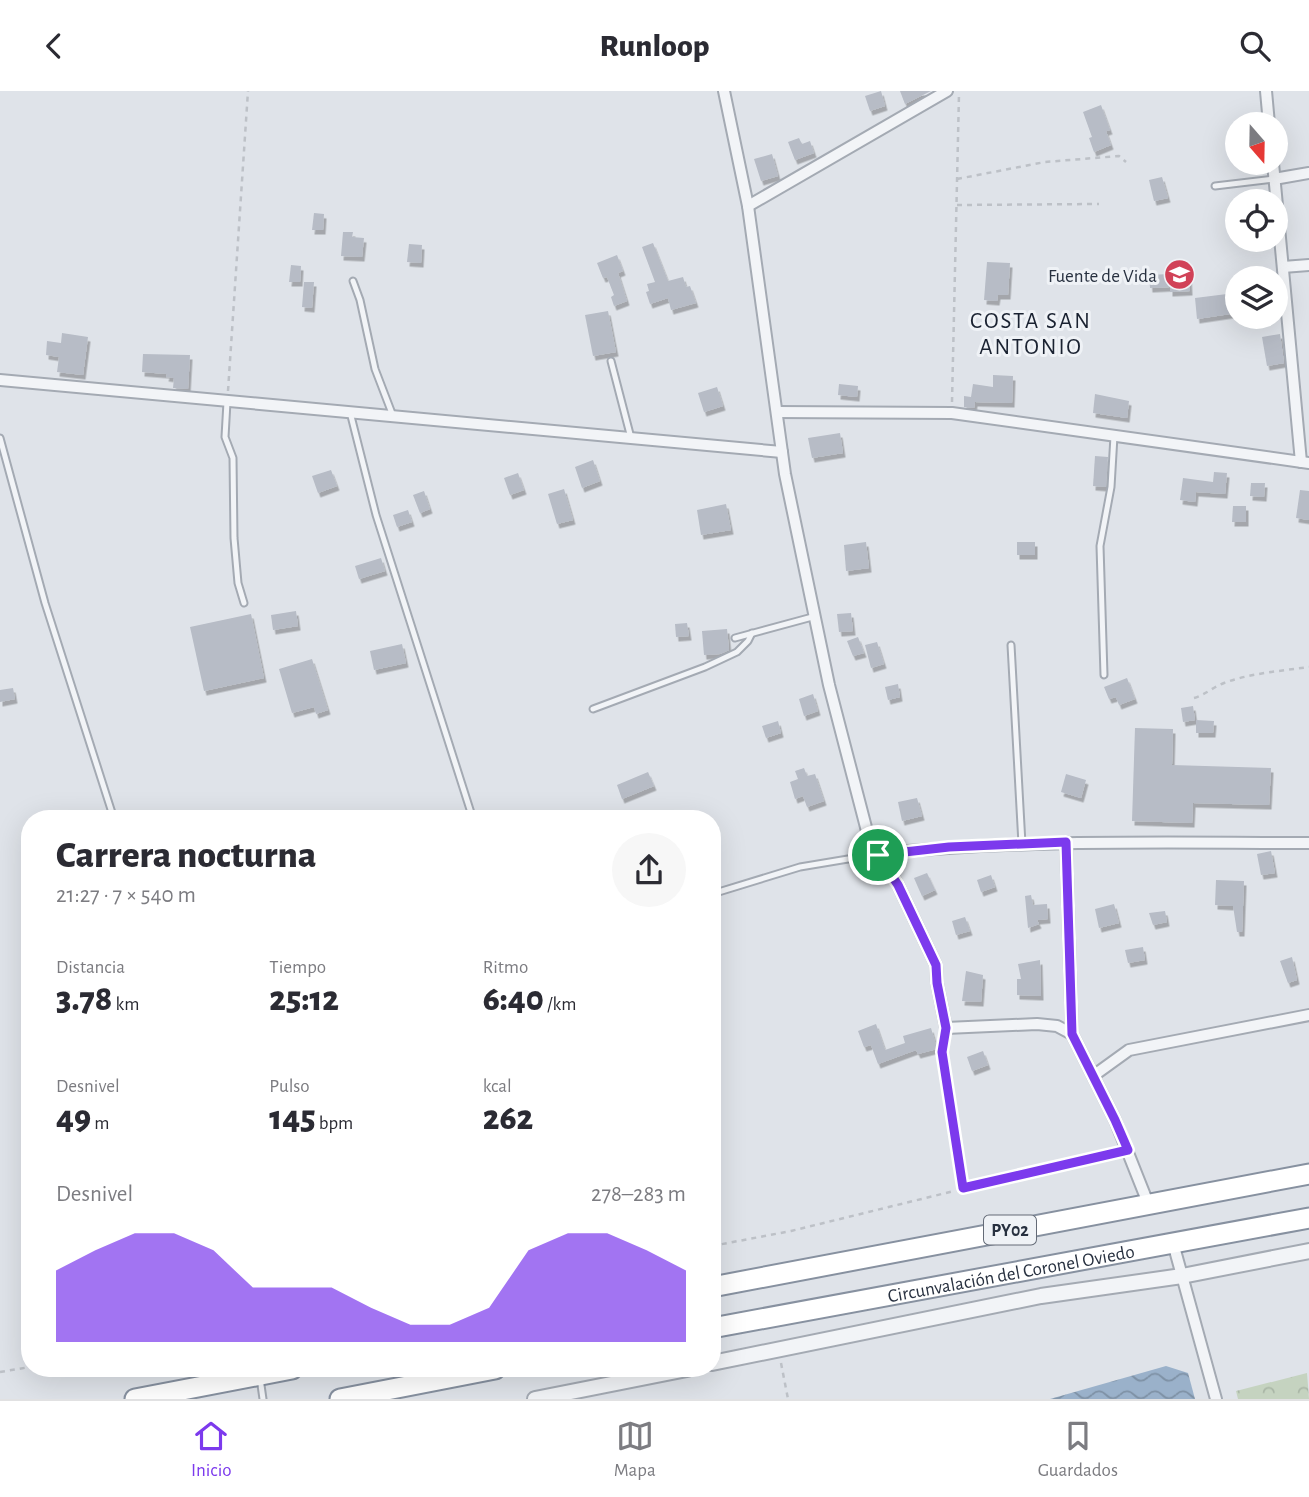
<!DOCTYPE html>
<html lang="es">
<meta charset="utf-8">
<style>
body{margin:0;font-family:"Alegreya Sans",sans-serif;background:#f7f7f7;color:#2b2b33;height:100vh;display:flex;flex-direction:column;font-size:26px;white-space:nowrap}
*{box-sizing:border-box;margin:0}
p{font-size:23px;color:#7c7c81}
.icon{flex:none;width:38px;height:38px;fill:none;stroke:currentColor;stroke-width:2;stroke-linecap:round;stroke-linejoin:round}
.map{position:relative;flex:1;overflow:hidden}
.panel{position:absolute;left:21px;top:719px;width:700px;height:567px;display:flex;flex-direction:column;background:#fff;border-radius:28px;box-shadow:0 7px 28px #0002}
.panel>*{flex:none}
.needle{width:46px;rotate:160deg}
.buttons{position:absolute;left:1225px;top:21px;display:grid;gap:14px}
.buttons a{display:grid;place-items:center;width:63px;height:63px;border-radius:50%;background:#fff;box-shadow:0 7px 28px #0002;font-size:35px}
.pin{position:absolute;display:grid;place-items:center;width:60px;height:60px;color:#fff;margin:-30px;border:4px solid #fff;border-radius:50%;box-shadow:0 2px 7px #0007}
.round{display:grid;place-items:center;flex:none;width:74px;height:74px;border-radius:37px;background:#f7f7f7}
.headline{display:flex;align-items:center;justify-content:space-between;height:119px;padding:0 35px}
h1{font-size:38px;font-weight:800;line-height:52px}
.metrics{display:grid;grid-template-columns:repeat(3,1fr);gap:10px;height:119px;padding:7px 35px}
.metrics div{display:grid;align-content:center}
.metrics b{font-size:35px;font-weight:800}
.metrics small{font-size:19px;font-weight:400}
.metrics p{font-size:19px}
.chart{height:196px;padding:14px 35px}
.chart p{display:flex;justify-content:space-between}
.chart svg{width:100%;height:126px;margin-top:7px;fill:#7c3aed;opacity:.7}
header{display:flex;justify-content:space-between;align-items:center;height:91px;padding:0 35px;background:#fff;font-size:32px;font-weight:800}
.tabs{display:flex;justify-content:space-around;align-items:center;height:98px;border-top:2px solid #e1e1e2;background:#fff;font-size:19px;color:#7c7c81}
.tabs a{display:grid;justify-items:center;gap:4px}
.tabs .on{color:#7c3aed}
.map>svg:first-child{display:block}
</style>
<header><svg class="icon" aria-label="back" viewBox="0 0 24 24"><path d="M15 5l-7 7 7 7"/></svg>Runloop<svg class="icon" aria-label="search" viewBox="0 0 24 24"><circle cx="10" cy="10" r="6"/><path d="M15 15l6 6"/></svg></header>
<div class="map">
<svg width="1309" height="1308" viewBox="0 0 1309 1308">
<defs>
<pattern id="forest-crowns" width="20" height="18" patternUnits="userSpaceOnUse" patternTransform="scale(1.75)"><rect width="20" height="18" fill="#c5d3c0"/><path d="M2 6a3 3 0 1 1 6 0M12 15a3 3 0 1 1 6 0" fill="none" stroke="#a9b6a6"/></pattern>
<pattern id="water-waves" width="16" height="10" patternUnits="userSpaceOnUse" patternTransform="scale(1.75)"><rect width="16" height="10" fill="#9ab1ca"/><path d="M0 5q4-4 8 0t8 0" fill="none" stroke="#7e91a5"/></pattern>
<filter id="shadow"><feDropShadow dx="2.5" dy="4.5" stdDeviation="0" flood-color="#0004"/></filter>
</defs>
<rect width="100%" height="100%" fill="#dfe3e9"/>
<path fill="url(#forest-crowns)" d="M1307,1282L1309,1308H1238L1236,1300Z"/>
<path fill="url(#water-waves)" d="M1166,1275L1188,1282L1195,1308H1050Z"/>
<g fill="#b7bcc6" filter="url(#shadow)">
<path d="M881,0L885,15L870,20L865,5Z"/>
<path d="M900,0H931L905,13Z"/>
<path d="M1101,14L1110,39L1106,40L1111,54L1094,61L1089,47L1092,46L1083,21Z"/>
<path d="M799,47L802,53L810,50L814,62L795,69L788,51Z"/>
<path d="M772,63L778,85L761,90L754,68Z"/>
<path d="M1162,86L1168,107L1154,110L1149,89Z"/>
<path d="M314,122L324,123L323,139H312Z"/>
<path d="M343,141H353L352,146L364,147L362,166L341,165Z"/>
<path d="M653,152L668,190L683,186L686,196L690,195L696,212L671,219L668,207L650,213L646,201L649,200L647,193L655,191L642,156Z"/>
<path d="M409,153L422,154L421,172L407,171Z"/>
<path d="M617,164L623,180L618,182L619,185L627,210L614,215L611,206L614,204L607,186L603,187L597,172Z"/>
<path d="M987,171L1010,172L1008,204H998L997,210L984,209Z"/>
<path d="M291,174L301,175L300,191H289Z"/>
<path d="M1189,182L1190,200L1170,201V196L1150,197L1149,184Z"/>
<path d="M304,191H314L312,217L302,216Z"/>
<path d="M1235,202L1237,222L1197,228L1195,207Z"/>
<path d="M608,220L616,261L593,265L585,224Z"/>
<path d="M62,242L88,246L83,284L57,281L59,266L46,264L47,250L61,252Z"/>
<path d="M1280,243L1284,272L1267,275L1262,246Z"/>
<path d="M143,263L190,264L188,298L173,297L174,287L166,286L167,283L142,281Z"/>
<path d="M993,284L1013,285L1012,312L975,311L974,317L964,316V305L971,306L973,293L993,296Z"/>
<path d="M839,293L858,295L857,306L838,304Z"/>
<path d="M717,296L723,315L704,321L698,302Z"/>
<path d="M1095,303L1129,310L1127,327L1093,322Z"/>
<path d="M840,342L843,362L812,367L808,347Z"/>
<path d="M1095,365L1108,366L1106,396L1093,395Z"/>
<path d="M593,369L600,390L582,397L575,376Z"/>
<path d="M331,379L337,395L318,402L312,385Z"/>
<path d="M1214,381L1227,382L1225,403L1196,401L1195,411L1180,409L1183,387L1213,391Z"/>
<path d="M518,382L524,399L510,404L504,387Z"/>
<path d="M1251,392H1265L1264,406L1250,405Z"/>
<path d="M564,398L573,429L557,433L548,403Z"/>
<path d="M1300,399L1309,400V429L1296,427Z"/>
<path d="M424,400L430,418L420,422L413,404Z"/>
<path d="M726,413L731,439L701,444L697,419Z"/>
<path d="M1233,415H1246V431H1232Z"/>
<path d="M408,419L412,431L397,436L393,424Z"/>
<path d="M866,451L869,477L846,480L844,454Z"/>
<rect x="1017" y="451" width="18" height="13"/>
<path d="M381,467L385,480L359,488L355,475Z"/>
<path d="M296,520L298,535L273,539L271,524Z"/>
<path d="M851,522L853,540L839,541L837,523Z"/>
<path d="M251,523L264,587L204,600L190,536Z"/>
<path d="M687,532L689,545L676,546L675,533Z"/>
<path d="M727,538L729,559L720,563L704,564L702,540Z"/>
<path d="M858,546L864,562L853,565L847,550Z"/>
<path d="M877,551L884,573L871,577L865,554Z"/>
<path d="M402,553L406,572L374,579L370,560Z"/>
<path d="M312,568L328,619L316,623L314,616L292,622L279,578Z"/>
<path d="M1127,587L1135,608L1119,614L1116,606L1109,608L1104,596Z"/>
<path d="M898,593L900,606L888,609L885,596Z"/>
<path d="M13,597L15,608L0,611V599Z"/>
<path d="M813,603L818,620L804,625L799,608Z"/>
<path d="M1193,615L1195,629L1183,631L1181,617Z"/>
<path d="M1196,629L1214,630L1213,642H1196Z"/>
<path d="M778,630L781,642L766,647L762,635Z"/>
<path d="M1135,637L1173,638L1172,674L1271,677L1269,714L1193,712L1192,732L1132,730Z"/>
<path d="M804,677L807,685L815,683L824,710L807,716L803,705L795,708L790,691L798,688L795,680Z"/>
<path d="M648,681L654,695L622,708L617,694Z"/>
<path d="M1066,683L1086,689L1081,707L1061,701Z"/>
<path d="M917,707L922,725L902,730L898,711Z"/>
<path d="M1271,760L1275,782L1261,784L1257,763Z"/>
<path d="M927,782L935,799L922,805L914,787Z"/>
<path d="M991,784L995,796L981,801L977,789Z"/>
<path d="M1216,789L1244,790L1242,841H1237L1233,815L1215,814Z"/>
<path d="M1031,804L1033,814L1047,813L1048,828L1037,829L1039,833L1028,837L1025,805Z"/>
<path d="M1114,813L1119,832L1099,837L1095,818Z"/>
<path d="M1165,820L1167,831L1153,834L1149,822Z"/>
<path d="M965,826L970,840L956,844L952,830Z"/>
<path d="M1143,856L1145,869L1128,872L1125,859Z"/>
<path d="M1292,866L1297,889L1288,892L1280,870Z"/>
<path d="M1040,869L1041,905L1017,904V888H1021L1018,873Z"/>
<path d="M966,880L983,884L981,911L962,910Z"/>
<path d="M876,933L885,959L905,952L903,945L931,937L937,958L918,963L916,959L878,973L871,954L864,956L858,940Z"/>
<path d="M983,960L988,974L972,980L967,966Z"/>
</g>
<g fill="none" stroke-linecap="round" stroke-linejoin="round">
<defs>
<g id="service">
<path d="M1215,95L1274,88"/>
<path d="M353,190L360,209L375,278L393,325"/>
<path d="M611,270L631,347"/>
<path d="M227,311L225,346L233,367L234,447L238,492L244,512"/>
<path d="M350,321L376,424L473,728"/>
<path d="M0,347L45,512L114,728"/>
<path d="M735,547L816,525"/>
<path d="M1011,554L1022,753"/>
<path d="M1104,584L1100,455L1111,396L1114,345"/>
<path d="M593,618L705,576L737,561L748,550L752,542"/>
<path d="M712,803L800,776L878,763"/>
<path d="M946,937L942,961L963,1097"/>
<path d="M260,1287L263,1308"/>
</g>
<g id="minor">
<path d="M724,0L748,115L785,383L829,594L868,744L898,794L936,874L937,892L946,937L1037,933L1057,935L1072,943"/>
<path d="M1266,0L1269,33"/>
<path d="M1273,72L1301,371"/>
<path d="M1274,88L1309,82"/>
<path d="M748,115L947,0"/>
<path d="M1283,176L1309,174"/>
<path d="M0,289L782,361"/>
<path d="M777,321L952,322L1309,372"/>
<path d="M1066,751L1072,943L1115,1029L1148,1112"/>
<path d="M878,763C1021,748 1165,752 1309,752"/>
<path d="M1093,985L1129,959L1309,924"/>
<path d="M1173,1152L1216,1308"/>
</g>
<g id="tertiary">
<path d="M712,1272L1041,1205L1182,1185L1309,1160"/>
<path d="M535,1308L687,1278"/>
</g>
<g id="trunk">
<path d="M712,1196L1309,1083"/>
<path id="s1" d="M712,1237L1309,1127"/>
<path d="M135,1308L292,1278"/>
<path d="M340,1308L495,1278"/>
</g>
</defs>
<use href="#service" stroke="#a4aab3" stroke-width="9"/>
<use href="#minor" stroke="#a4aab3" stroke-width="14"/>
<use href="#tertiary" stroke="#a4aab3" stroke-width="18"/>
<use href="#trunk" stroke="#8791a0" stroke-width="23"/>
<g stroke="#bdc1c7" stroke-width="2.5" stroke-dasharray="5 5" stroke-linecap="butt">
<path d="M957,88L1045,71L1119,65L1126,71"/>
<path d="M957,114L1099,113"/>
<path d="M228,300L248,0"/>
<path d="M952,311L959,3"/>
<path d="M1194,607C1205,604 1213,596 1224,592C1251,582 1281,580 1309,576"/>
<path d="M970,1096L1117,1062"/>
<path d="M712,1155L791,1140L954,1100"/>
<path d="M781,1272L788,1308"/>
<path d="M0,1281L30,1276"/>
</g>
<use href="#service" stroke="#f2f4f7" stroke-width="5"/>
<use href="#minor" stroke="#f2f4f7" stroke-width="10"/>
<use href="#tertiary" stroke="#f2f4f7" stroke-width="14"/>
<use href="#trunk" stroke="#fff" stroke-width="19"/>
</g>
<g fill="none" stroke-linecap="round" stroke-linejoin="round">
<defs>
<path id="route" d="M1066,751L1072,943L1115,1029L1128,1059L963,1097L942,961L946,937L937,892L936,874L898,794L878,764L949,756Z"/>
</defs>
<use href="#route" stroke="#fff" stroke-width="14"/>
<use href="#route" stroke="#7c3aed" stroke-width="9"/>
</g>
<defs>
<symbol id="school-disc" viewBox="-11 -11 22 22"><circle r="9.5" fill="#d14258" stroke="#eff2f6"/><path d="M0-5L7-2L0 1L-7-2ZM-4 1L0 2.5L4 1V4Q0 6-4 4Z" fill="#fff"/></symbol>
</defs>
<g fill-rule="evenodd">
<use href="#school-disc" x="1162" y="166" width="35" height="35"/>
</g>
<g text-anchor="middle" stroke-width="6" stroke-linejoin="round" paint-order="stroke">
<rect fill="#eff2f6" stroke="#646b77" stroke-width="2" x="984" y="1124.5" width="52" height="29" rx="5"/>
<g font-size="18" font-weight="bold" fill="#283140">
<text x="1010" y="1145">PY02</text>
</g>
<g font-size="19" fill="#283140" stroke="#eff2f6" text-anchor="end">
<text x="1157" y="191">Fuente de Vida</text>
</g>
<g font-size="19" fill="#283140" stroke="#eff2f6">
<text dy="7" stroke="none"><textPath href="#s1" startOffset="304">Circunvalación del Coronel Oviedo</textPath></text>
</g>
<g font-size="23" letter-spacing="2" fill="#1a2231" stroke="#eff2f6">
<text x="1031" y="237">COSTA SAN<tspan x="1031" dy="26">ANTONIO</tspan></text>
</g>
</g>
</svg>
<div class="buttons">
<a><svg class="needle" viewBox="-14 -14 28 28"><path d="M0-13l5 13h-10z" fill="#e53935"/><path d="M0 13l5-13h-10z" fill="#7c7c81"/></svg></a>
<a><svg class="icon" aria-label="locate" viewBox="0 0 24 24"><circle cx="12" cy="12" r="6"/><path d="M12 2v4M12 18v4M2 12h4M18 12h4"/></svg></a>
<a><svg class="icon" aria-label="layers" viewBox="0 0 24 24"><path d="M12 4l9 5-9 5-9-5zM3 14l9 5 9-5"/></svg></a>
</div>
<div class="pin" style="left:878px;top:764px;background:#1e9e55"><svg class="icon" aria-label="arrive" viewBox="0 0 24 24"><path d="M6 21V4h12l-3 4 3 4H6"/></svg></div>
<section class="panel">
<div class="headline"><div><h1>Carrera nocturna</h1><p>21:27 · 7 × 540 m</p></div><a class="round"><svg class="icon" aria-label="share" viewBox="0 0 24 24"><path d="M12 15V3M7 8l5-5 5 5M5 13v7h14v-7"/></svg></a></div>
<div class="metrics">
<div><p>Distancia</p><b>3.78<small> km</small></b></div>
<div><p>Tiempo</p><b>25:12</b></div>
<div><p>Ritmo</p><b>6:40<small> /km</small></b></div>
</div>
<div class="metrics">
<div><p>Desnivel</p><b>49<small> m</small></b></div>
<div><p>Pulso</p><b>145<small> bpm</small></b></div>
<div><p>kcal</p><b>262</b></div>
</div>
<div class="chart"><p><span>Desnivel</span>278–283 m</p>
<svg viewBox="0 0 160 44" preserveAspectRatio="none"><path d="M0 44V19L10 12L20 6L30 6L40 12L50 25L60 25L70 25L80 32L90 38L100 38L110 32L120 12L130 6L140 6L150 12L160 19V44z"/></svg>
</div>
</section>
</div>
<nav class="tabs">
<a class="on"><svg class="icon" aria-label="home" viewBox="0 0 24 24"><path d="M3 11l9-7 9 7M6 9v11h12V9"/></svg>Inicio</a>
<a><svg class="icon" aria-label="map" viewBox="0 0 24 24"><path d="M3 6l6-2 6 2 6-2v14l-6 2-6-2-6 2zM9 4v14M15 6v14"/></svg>Mapa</a>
<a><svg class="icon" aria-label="saved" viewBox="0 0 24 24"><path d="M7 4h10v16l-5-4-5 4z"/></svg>Guardados</a>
</nav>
